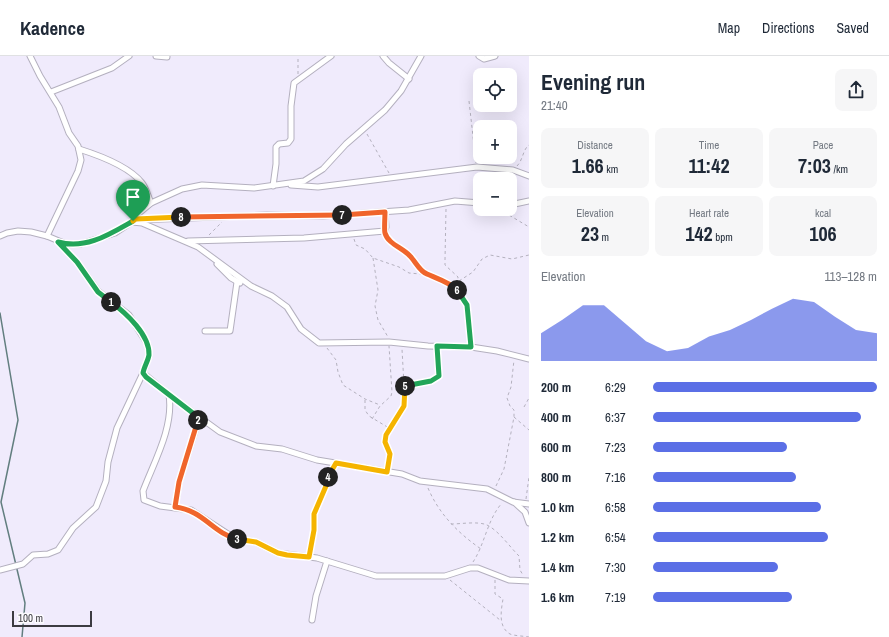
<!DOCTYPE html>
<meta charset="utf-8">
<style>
body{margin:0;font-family:"Archivo Narrow",sans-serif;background:#f6f6f7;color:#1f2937;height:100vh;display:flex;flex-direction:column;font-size:15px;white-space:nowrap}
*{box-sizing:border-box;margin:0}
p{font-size:13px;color:#747a83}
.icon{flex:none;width:22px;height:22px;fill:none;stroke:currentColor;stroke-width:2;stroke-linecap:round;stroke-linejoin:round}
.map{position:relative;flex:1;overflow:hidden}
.details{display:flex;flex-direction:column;background:#fff;width:360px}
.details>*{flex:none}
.buttons{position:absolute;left:473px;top:12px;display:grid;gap:8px}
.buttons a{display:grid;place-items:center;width:44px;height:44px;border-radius:8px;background:#fff;box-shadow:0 4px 16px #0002;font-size:20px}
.scale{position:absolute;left:12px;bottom:10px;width:80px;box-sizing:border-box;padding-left:4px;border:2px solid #3c3b41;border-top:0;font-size:11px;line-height:14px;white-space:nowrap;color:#3c3b41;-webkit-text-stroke:3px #fcfbfe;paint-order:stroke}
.pin{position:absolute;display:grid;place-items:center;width:34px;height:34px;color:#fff;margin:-41px -17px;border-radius:50% 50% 50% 0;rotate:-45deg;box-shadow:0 0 4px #0007}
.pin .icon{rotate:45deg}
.km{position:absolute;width:20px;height:20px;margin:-10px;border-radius:50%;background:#222;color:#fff;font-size:11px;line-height:20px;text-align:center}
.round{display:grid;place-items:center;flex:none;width:42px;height:42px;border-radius:8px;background:#f6f6f7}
.overview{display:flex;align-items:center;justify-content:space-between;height:68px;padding:0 12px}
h1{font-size:22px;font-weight:700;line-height:30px}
.metrics{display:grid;grid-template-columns:repeat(3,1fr);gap:6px;height:68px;padding:4px 12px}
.metrics div{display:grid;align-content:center;border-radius:8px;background:#f6f6f7;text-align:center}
.metrics b{font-size:20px;font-weight:700}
.metrics small{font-size:11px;font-weight:400}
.metrics p{font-size:11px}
.chart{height:112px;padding:8px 12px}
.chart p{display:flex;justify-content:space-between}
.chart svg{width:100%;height:72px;margin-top:4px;fill:#5b6fe6;opacity:.7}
ul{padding:0 12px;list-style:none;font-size:13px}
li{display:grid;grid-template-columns:64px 48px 1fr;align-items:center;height:30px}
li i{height:10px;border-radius:5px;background:#5b6fe6}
header{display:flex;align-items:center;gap:24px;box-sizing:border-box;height:56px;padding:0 20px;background:#fff;border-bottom:1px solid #e0e1e3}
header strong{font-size:19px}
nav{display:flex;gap:22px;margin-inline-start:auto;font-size:14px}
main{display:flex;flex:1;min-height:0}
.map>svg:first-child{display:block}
</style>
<header>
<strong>Kadence</strong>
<nav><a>Map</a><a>Directions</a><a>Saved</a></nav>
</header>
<main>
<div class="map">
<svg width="529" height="581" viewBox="0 0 529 581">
<rect width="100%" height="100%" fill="#f0ebfc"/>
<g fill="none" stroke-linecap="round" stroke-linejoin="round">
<path stroke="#627e7f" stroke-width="1.5" d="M0,257L18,364L1,446L25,547L22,581"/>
<defs>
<g id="minor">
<path d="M30,0L40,20L59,51L69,77L78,90L81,104L78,115L47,180"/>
<path d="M156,0L167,1"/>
<path d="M383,0L389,7L409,23"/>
<path d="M479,0L484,3L495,0"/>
<path d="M51,36L112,12L129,0"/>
<path d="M79,93C98,99 129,110 142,127C146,132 148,140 151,147"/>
<path d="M291,129L318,131L477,111L513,114L529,120"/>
<path d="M273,130L276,108V91L279,88L288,87L291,83V50L294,27L331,0"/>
<path d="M510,149L529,145"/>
<path d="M136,164L267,159L323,160L409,154L455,145L480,147"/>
<path d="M132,166L142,167L198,191L251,230L272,240L287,251L301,273L319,287L389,286L428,290L471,291L497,295L529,303"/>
<path d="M0,180L7,177L18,175L31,176L47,180L66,188H81L115,177L133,165L139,157L151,147L182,133L202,129L254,132L304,125L323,113L346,88L385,54L401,35L421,0"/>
<path d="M188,185L304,182L385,175L386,171L385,156"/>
<path d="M58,186L77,206L98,235L129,259L148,289L149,300L143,317L169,339C174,371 154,406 143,435L144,444L160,450L191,454L234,482L256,486L278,497L317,502L376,520H445L470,512H478L509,524L529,525"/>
<path d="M217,208L231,222L240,227"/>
<path d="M205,275H230L237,226"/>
<path d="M169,339L220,376L256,390L282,393L317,404L402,418L420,425L487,433L513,446L529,448"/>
<path d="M514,446L525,456L529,467"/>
<path d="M175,451L179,426L197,369L198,361"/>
<path d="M0,514L23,508L33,499L48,498L58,494L73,472L96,451L106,425L108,406L117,372L143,317"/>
<path d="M312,564L316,540L327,505"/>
</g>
</defs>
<use href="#minor" stroke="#b4b0bf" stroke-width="7"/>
<g stroke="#b4b1be" stroke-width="1" stroke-dasharray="3 3" stroke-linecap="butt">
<path d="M298,18V0"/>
<path d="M469,45L476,107"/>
<path d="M367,78L389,117"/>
<path d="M517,110C523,104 523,93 529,89"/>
<path d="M446,153L445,204V209L458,221L457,234"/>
<path d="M499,153L529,171"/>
<path d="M209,179L222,166"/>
<path d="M387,180L399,193L410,199L425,218"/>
<path d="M354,183L356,189L365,193L373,202L399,211L409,217L432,219L440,225L452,230L467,249L471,286"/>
<path d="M373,202L378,234L375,250L378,264L388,281"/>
<path d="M459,225L473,216L482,203L490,199L512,203L529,199"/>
<path d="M327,292L336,304L338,316L343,329L365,343L380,349"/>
<path d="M406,330L437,322L439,318L438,296"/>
<path d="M365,344V354L369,360L389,372"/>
<path d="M524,351L529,342"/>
<path d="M514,361L529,374"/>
<path d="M372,363L380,350L391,340L392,336L389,290"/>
<path d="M387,410L390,398L385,386L386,379L399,360L405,347L402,293"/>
<path d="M496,430L504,413L514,361V354L510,350L507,342L511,331L514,304"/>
<path d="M428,432C439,458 458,477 481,493"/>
<path d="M526,443L529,421"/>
<path d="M451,468C461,468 478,465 487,469C499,475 509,490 519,500L520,514L523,519"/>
<path d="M310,495L314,474V458L326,430L328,420L334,411"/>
<path d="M473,506C485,488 487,464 502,447"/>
<path d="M450,524L500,564"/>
<path d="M495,524V538L503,543C501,555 498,571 510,578C515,580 524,580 529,581"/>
</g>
<use href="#minor" stroke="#fff" stroke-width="5"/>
</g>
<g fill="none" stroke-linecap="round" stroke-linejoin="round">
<defs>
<path id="split-1" d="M111,246L98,236L77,206L58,186C86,194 110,178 133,165"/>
<path id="split-2" d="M111,246C126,257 150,279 149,299C148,305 144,311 143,317L146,321L198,361V364"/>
<path id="split-3" d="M198,364L179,426L175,451C203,454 213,477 237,483"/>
<path id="split-4" d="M237,483L256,486L278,497L287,499L309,501L314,474V458L326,430L328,421"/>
<path id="split-5" d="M328,421L336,407L387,416L390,398L385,386L386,379L404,350L405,330"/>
<path id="split-6" d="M405,330L431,325L439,320L437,290L471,291L467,249L457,234"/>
<path id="split-7" d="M342,159L385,156C385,161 384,174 385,177C388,188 403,192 410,200C415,205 420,216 427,218C436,222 451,227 457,234"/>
<path id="split-8" d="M181,161L342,159"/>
<path id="split-9" d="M133,165L136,163L181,161"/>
</defs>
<use href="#split-1" stroke="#fff" stroke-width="8"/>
<use href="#split-2" stroke="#fff" stroke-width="8"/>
<use href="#split-3" stroke="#fff" stroke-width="8"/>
<use href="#split-4" stroke="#fff" stroke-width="8"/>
<use href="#split-5" stroke="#fff" stroke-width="8"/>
<use href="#split-6" stroke="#fff" stroke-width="8"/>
<use href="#split-7" stroke="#fff" stroke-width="8"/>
<use href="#split-8" stroke="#fff" stroke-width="8"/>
<use href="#split-9" stroke="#fff" stroke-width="8"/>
<use href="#split-1" stroke="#22a559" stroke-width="5"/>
<use href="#split-2" stroke="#22a559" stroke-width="5"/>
<use href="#split-3" stroke="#f0652b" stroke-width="5"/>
<use href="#split-4" stroke="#f5b400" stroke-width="5"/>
<use href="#split-5" stroke="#f5b400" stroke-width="5"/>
<use href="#split-6" stroke="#22a559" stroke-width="5"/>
<use href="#split-7" stroke="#f0652b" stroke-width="5"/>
<use href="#split-8" stroke="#f0652b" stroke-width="5"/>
<use href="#split-9" stroke="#f5b400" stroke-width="5"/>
</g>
</svg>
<div class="buttons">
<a><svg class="icon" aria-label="locate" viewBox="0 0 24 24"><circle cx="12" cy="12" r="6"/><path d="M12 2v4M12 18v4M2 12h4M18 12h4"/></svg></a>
<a>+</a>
<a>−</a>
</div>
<div class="scale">100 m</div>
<div class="pin" style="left:133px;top:165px;background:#1e9e55"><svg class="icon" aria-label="arrive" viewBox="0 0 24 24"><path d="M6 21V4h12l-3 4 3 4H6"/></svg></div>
<b class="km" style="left:111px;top:246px">1</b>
<b class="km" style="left:198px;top:364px">2</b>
<b class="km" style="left:237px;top:483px">3</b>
<b class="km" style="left:328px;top:421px">4</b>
<b class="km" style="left:405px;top:330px">5</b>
<b class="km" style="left:457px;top:234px">6</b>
<b class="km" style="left:342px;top:159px">7</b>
<b class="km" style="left:181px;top:161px">8</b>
</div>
<section class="details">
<div class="overview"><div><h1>Evening run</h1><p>21:40</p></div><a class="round"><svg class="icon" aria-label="share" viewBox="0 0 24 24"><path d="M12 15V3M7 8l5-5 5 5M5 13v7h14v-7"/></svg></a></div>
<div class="metrics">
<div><p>Distance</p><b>1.66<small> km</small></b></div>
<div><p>Time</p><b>11:42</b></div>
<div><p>Pace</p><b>7:03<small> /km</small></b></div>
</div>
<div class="metrics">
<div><p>Elevation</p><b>23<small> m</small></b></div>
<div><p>Heart rate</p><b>142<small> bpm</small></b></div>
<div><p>kcal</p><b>106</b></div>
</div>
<div class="chart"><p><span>Elevation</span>113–128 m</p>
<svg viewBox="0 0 160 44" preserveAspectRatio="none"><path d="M0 44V27L10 19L20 10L30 10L40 21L50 32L60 38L70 36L80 29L90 25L100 19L110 12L120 6L130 8L140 17L150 25L160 27V44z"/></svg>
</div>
<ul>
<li><b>200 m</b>6:29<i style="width:100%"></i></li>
<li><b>400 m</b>6:37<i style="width:93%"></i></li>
<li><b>600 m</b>7:23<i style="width:60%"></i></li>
<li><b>800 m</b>7:16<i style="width:64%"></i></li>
<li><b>1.0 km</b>6:58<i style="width:75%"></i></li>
<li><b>1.2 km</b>6:54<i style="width:78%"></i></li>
<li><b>1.4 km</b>7:30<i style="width:56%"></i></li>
<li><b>1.6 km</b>7:19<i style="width:62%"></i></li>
</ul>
</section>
</main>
